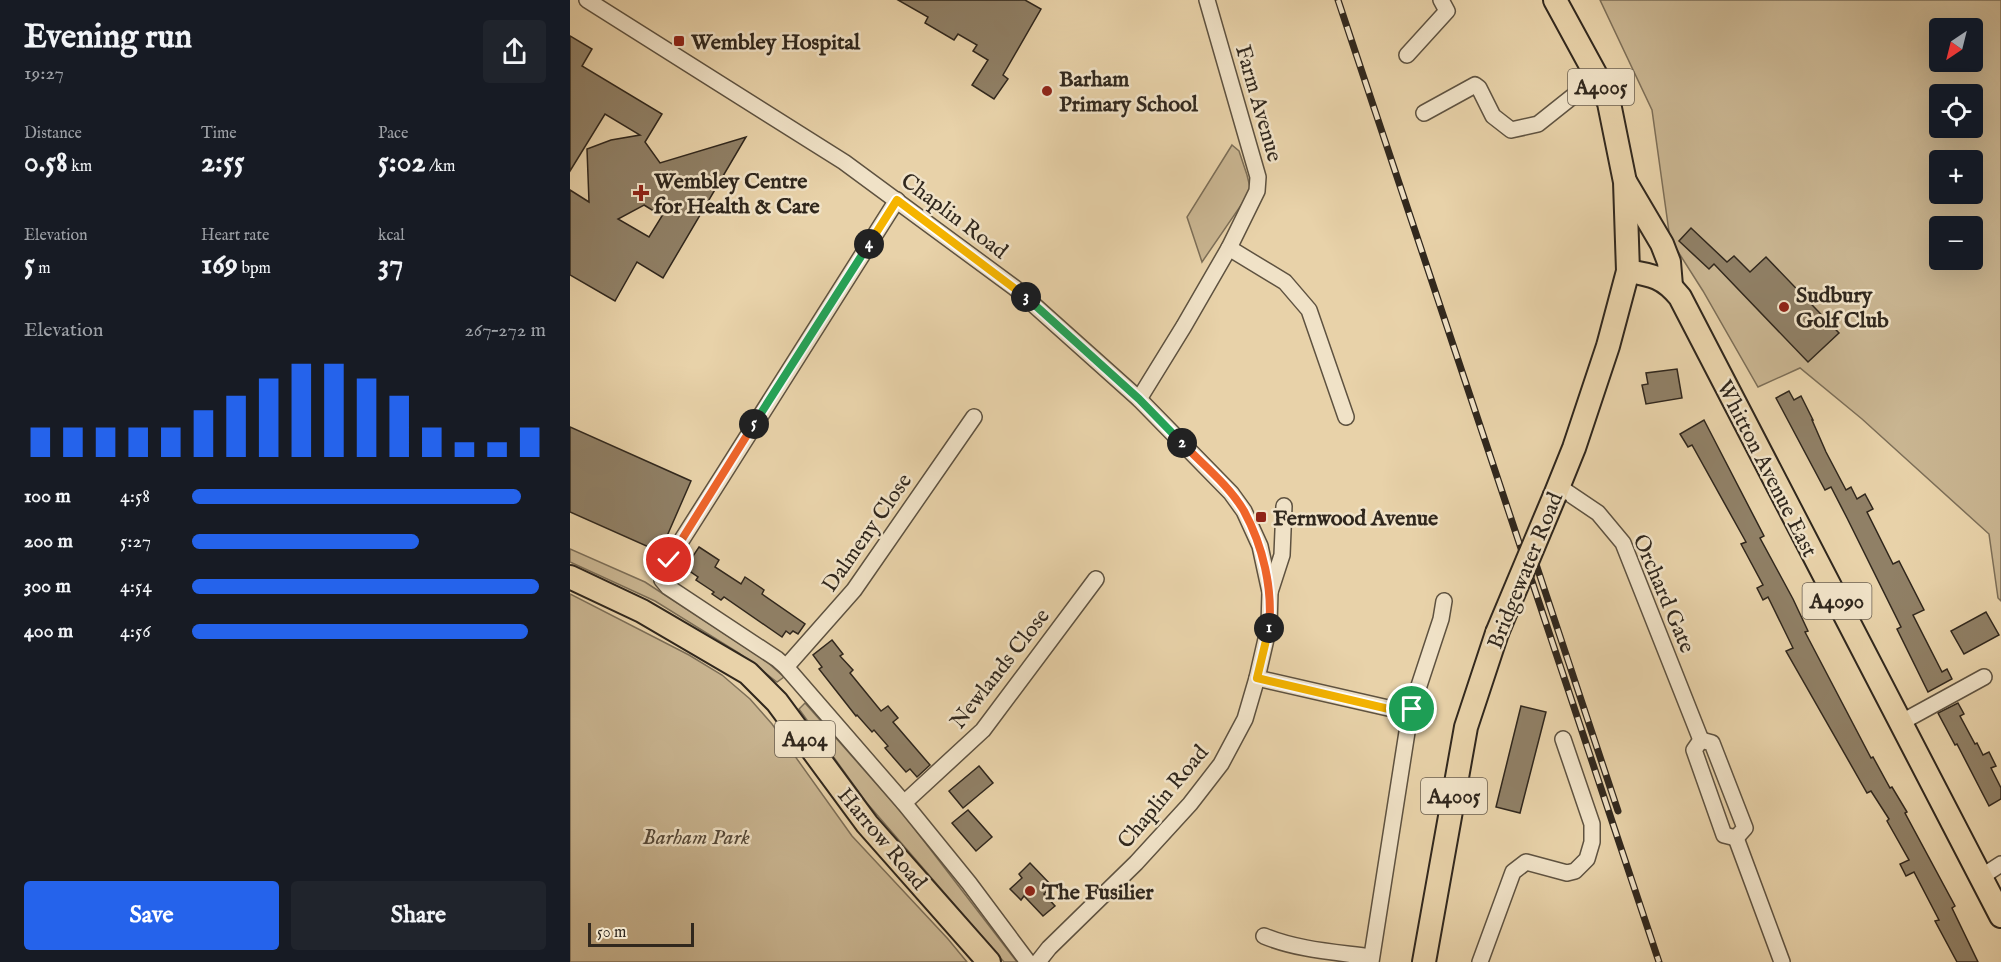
<!DOCTYPE html>
<meta charset="utf-8">
<style>
body{margin:0;font-family:"IM FELL English",serif;background:#20242c;color:#f1f3f6;height:100vh;display:flex;flex-direction:column;font-size:22px;white-space:nowrap}
*{box-sizing:border-box;margin:0}
p{font-size:20px;color:#9ea1a6}
.icon{flex:none;width:33px;height:33px;fill:none;stroke:currentColor;stroke-width:2;stroke-linecap:round;stroke-linejoin:round}
.map{position:relative;flex:1;overflow:hidden}
.details{display:flex;flex-direction:column;background:#171b24;width:570px}
.details>*{flex:none}
.needle{width:39px;rotate:215deg}
.tools{position:absolute;left:1359px;top:18px;display:grid;gap:12px}
.tools a{display:grid;place-items:center;width:54px;height:54px;border-radius:6px;background:#171b24;box-shadow:0 6px 24px #0002;font-size:30px}
.scale{position:absolute;left:18px;bottom:15px;width:106px;box-sizing:border-box;padding-left:6px;border:3px solid #30271d;border-top:0;font-size:16px;line-height:21px;white-space:nowrap;color:#30271d;-webkit-text-stroke:4px #f0e2c7;paint-order:stroke}
.pin{position:absolute;display:grid;place-items:center;width:51px;height:51px;color:#fff;margin:-26px;border:3px solid #fff;border-radius:50%;box-shadow:0 2px 6px #0007}
.km{position:absolute;width:30px;height:30px;margin:-15px;border-radius:50%;background:#222;color:#fff;font-size:16px;line-height:30px;text-align:center}
.round{display:grid;place-items:center;flex:none;width:63px;height:63px;border-radius:6px;background:#20242c}
.overview{display:flex;align-items:center;justify-content:space-between;height:102px;padding:0 24px}
h1{font-size:33px;font-weight:700;line-height:45px}
.metrics{display:grid;grid-template-columns:repeat(3,1fr);gap:9px;height:102px;padding:6px 24px}
.metrics div{display:grid;align-content:center}
.metrics b{font-size:30px;font-weight:700}
.metrics small{font-size:16px;font-weight:400}
.metrics p{font-size:16px}
.chart{height:168px;padding:12px 24px}
.chart p{display:flex;justify-content:space-between}
.chart svg{width:100%;height:108px;margin-top:6px;stroke:#2563eb;stroke-width:6}
.button{display:flex;gap:12px;margin-top:auto;padding:12px 24px}
.button a{flex:1;height:69px;border-radius:6px;background:#2563eb;color:#fff;font-size:24px;font-weight:700;line-height:69px;text-align:center}
.button a+a{background:#20242c;color:#f1f3f6}
ul{padding:0 24px;list-style:none;font-size:20px}
li{display:grid;grid-template-columns:96px 72px 1fr;align-items:center;height:45px}
li i{height:15px;border-radius:8px;background:#2563eb}
main{display:flex;flex:1;min-height:0}
.map>svg:first-child{display:block}
</style>
<main>
<section class="details">
<div class="overview"><div><h1>Evening run</h1><p>19:27</p></div><a class="round"><svg class="icon" aria-label="share" viewBox="0 0 24 24"><path d="M12 15V3M7 8l5-5 5 5M5 13v7h14v-7"/></svg></a></div>
<div class="metrics">
<div><p>Distance</p><b>0.58<small> km</small></b></div>
<div><p>Time</p><b>2:55</b></div>
<div><p>Pace</p><b>5:02<small> /km</small></b></div>
</div>
<div class="metrics">
<div><p>Elevation</p><b>5<small> m</small></b></div>
<div><p>Heart rate</p><b>169<small> bpm</small></b></div>
<div><p>kcal</p><b>37</b></div>
</div>
<div class="chart"><p><span>Elevation</span>267–272 m</p>
<svg viewBox="0 0 160 44" preserveAspectRatio="none"><path d="M5 44V32M15 44V32M25 44V32M35 44V32M45 44V32M55 44V25M65 44V19M75 44V12M85 44V6M95 44V6M105 44V12M115 44V19M125 44V32M135 44V38M145 44V38M155 44V32"/></svg>
</div>
<ul>
<li><b>100 m</b>4:58<i style="width:93%"></i></li>
<li><b>200 m</b>5:27<i style="width:64%"></i></li>
<li><b>300 m</b>4:54<i style="width:98%"></i></li>
<li><b>400 m</b>4:56<i style="width:95%"></i></li>
</ul>
<div class="button"><a>Save</a><a>Share</a></div>
</section>
<div class="map">
<svg width="1431" height="962" viewBox="0 0 1431 962">
<rect width="100%" height="100%" fill="#e8d2a9"/>
<filter id="stains"><feTurbulence type="fractalNoise" baseFrequency=".00333" numOctaves="4"/><feColorMatrix values="0 0 0 0 .2 0 0 0 0 .09 0 0 0 0 .02 0 0 0 .5 -.17"/></filter>
<radialGradient id="worn" r=".72"><stop offset=".6" stop-color="#630" stop-opacity="0"/><stop offset="1" stop-color="#630" stop-opacity=".3"/></radialGradient>
<g fill="#c9b591" stroke="#7c6e57" stroke-width="1.5" fill-rule="evenodd">
<path d="M1030,0H1431V601L1428,598L1419,534L1292,419L1230,368L1188,387L1133,291L1100,239L1082,110ZM1370,28H1402V62H1370ZM1370,94H1402V128H1370ZM1370,160H1402V194H1370ZM1370,226H1402V260H1370Z"/>
<path d="M662,145L669,151L677,175L680,187L676,198L632,262L617,217Z"/>
<path d="M0,549L75,582L196,661L214,677L207,682L169,653L85,601L0,562Z"/>
<path d="M0,594L119,655L152,675L180,699L202,724L282,836L378,939L397,962H0Z"/>
<path d="M235,703L334,815L447,962H434L296,802L229,709Z"/>
</g>
<g fill="#908066" stroke="#30271d" stroke-width="1.5" fill-rule="evenodd">
<path d="M328,0H455L471,9L433,75L438,79L424,99L402,85L418,60L403,51L407,45L388,34L384,40L355,23L358,17Z"/>
<path d="M0,36L22,49L12,66L92,114L75,142L90,163L176,137L93,278L67,262L45,301L0,275V190L19,202L17,149L41,140L70,135L35,114L0,171ZM74,205L92,216L79,237L48,219Z"/>
<path d="M1121,228L1157,262L1164,256L1180,272L1196,257L1269,333L1238,362L1144,264L1139,269L1109,241Z"/>
<path d="M1107,369L1112,398L1076,404L1072,385L1078,384L1076,373Z"/>
<path d="M1219,391L1224,400L1231,396L1243,420H1242L1256,452L1276,490L1281,487L1287,499L1295,494L1303,509L1297,512L1323,564L1329,561L1354,610L1343,615L1372,672L1377,669L1382,679L1358,692L1327,629L1331,627L1277,518L1261,487L1255,490L1206,398Z"/>
<path d="M1134,420L1194,536L1190,538L1223,599L1238,631L1235,632L1301,758L1303,757L1320,788L1322,787L1337,812L1335,813L1385,906L1382,908L1408,962H1387L1365,921L1369,920L1344,872L1336,876L1330,864L1339,860L1317,821L1319,819L1301,791L1297,793L1216,651L1223,648L1198,597L1193,600L1187,588L1193,585L1171,544L1176,542L1122,445L1118,447L1110,434Z"/>
<path d="M0,427L121,481L90,552L0,512Z"/>
<path d="M129,547L149,560L145,567L171,584L175,577L194,590L192,594L235,624L228,634L223,631L220,634L216,631L212,637L154,597L151,600L142,594L144,592L126,580L128,577L115,568Z"/>
<path d="M1416,612L1429,635L1394,654L1381,631Z"/>
<path d="M262,640L273,654L270,656L283,670L280,673L311,711L318,706L328,718L323,722L360,765L347,777L340,769L336,772L315,748L318,746L304,730L302,732L287,715L286,716L249,669L252,667L243,655Z"/>
<path d="M1388,703L1394,714L1390,716L1405,744L1407,743L1413,755L1419,752L1426,766L1421,768L1431,788V799L1419,806L1387,744L1385,745L1368,713Z"/>
<path d="M951,706L976,712L950,813L926,807Z"/>
<path d="M409,766L423,783L393,808L379,791Z"/>
<path d="M398,810L422,837L406,851L382,823Z"/>
<path d="M460,863L482,886L474,894L485,906L473,916L454,896L451,900L440,889L452,878L449,874Z"/>
</g>
<g fill="none" stroke-linecap="round" stroke-linejoin="round">
<defs>
<g id="street">
<path d="M17,0L274,162L445,288L569,399L661,493L674,511L690,546L700,592L699,626L687,678L675,719L651,764L620,804L566,863L479,948L468,962"/>
<path d="M837,55L877,11L871,0"/>
<path d="M854,113L905,85L909,88L923,116L941,130L968,124L1027,77"/>
<path d="M327,200L153,475L99,560L92,580L98,587L207,659L216,667L334,803L399,883L458,962"/>
<path d="M659,248L715,282L739,310L776,417"/>
<path d="M569,399L614,326L659,248L687,191L688,177L637,0"/>
<path d="M988,486L1028,513L1053,543L1131,740"/>
<path d="M700,592L712,555L714,506"/>
<path d="M216,667L284,590L404,417"/>
<path d="M687,678L840,713"/>
<path d="M1330,723L1414,677"/>
<path d="M1131,740L1142,743L1175,828L1166,838"/>
<path d="M1131,740L1124,750L1154,835L1166,838"/>
<path d="M334,803L413,730L526,579"/>
<path d="M1166,838L1212,962"/>
<path d="M1411,877L1431,864"/>
<path d="M694,936C728,950 765,952 801,957"/>
<path d="M801,962L840,713L871,619L874,601"/>
<path d="M910,962L943,872L956,862L997,873L1005,871L1017,859L1022,842V824L993,739"/>
</g>
<g id="primary">
<path d="M1056,183L1092,244L1099,262L1101,286"/>
<path d="M1058,271C1082,275 1094,277 1110,297L1431,916"/>
<path d="M985,495L1004,448L1038,346L1058,271L1055,182L1039,103L1027,77L985,0"/>
<path d="M0,577L72,611L178,673L207,702L297,824L419,962"/>
<path d="M854,962L896,727L927,633"/>
</g>
</defs>
<use href="#street" stroke="#5e5240" stroke-width="18"/>
<use href="#primary" stroke="#30271d" stroke-width="26"/>
<use href="#street" stroke="#f0e2c7" stroke-width="15"/>
<use href="#primary" stroke="#e8d2a9" stroke-width="22"/>
<defs>
<g id="rail">
<path d="M768,0L1089,962"/>
<path d="M961,549L1048,811"/>
</g>
</defs>
<use href="#rail" stroke="#30271d" stroke-width="7"/>
<use href="#rail" stroke="#f0e2c7" stroke-width="4.5" stroke-dasharray="14" stroke-linecap="butt"/>
<defs>
<path id="primary-bridge" d="M927,633L985,495"/>
</defs>
<use href="#primary-bridge" stroke="#30271d" stroke-width="26" stroke-linecap="butt"/>
<use href="#primary-bridge" stroke="#e8d2a9" stroke-width="22"/>
</g>
<g fill="none" stroke-linecap="round" stroke-linejoin="round">
<defs>
<path id="split-1" d="M699,628L687,678L840,714L842,709"/>
<path id="split-2" d="M612,443C632,464 659,485 674,511C693,546 703,589 699,628"/>
<path id="split-3" d="M456,297L569,399L612,443"/>
<path id="split-4" d="M299,244L327,200L456,297"/>
<path id="split-5" d="M184,424L299,244"/>
<path id="split-6" d="M99,560L184,424"/>
</defs>
<use href="#split-1" stroke="#fff" stroke-width="12"/>
<use href="#split-2" stroke="#fff" stroke-width="12"/>
<use href="#split-3" stroke="#fff" stroke-width="12"/>
<use href="#split-4" stroke="#fff" stroke-width="12"/>
<use href="#split-5" stroke="#fff" stroke-width="12"/>
<use href="#split-6" stroke="#fff" stroke-width="12"/>
<use href="#split-1" stroke="#f5b400" stroke-width="8"/>
<use href="#split-2" stroke="#f0652b" stroke-width="8"/>
<use href="#split-3" stroke="#22a559" stroke-width="8"/>
<use href="#split-4" stroke="#f5b400" stroke-width="8"/>
<use href="#split-5" stroke="#22a559" stroke-width="8"/>
<use href="#split-6" stroke="#f0652b" stroke-width="8"/>
</g>
<g fill="#8f2418" stroke="#f0e2c7" stroke-width="2">
<rect x="103" y="35" width="12" height="12" rx="3"/>
<circle cx="477" cy="91" r="6"/>
<path d="M68 184h6v6h6v6h-6v6h-6v-6h-6v-6h6z"/>
<circle cx="1214" cy="307" r="6"/>
<rect x="685" y="511" width="12" height="12" rx="3"/>
<circle cx="460" cy="891" r="6"/>
</g>
<g text-anchor="middle" stroke-width="5" stroke-linejoin="round" paint-order="stroke">
<g fill="#f0e2c7" stroke="#6a5f50" stroke-width="1.5">
<rect x="998" y="69" width="66" height="36" rx="4.5"/>
<rect x="1232.5" y="583" width="69" height="36" rx="4.5"/>
<rect x="205" y="721" width="60" height="36" rx="4.5"/>
<rect x="851" y="778" width="66" height="36" rx="4.5"/>
</g>
<g font-size="21" font-weight="bold" fill="#30271d">
<text x="1031" y="94">A4005</text>
<text x="1267" y="608">A4090</text>
<text x="235" y="746">A404</text>
<text x="884" y="803">A4005</text>
</g>
<g font-size="22" font-weight="bold" fill="#30271d" stroke="#f0e2c7" text-anchor="start">
<text x="121" y="49">Wembley Hospital</text>
<text x="489" y="86">Barham<tspan x="489" dy="25">Primary School</tspan></text>
<text x="84" y="188">Wembley Centre<tspan x="84" dy="25">for Health &amp; Care</tspan></text>
<text x="1226" y="302">Sudbury<tspan x="1226" dy="25">Golf Club</tspan></text>
<text x="703" y="525">Fernwood Avenue</text>
<text x="472" y="899">The Fusilier</text>
</g>
<g font-size="22" fill="#30271d" stroke="#f0e2c7">
<text transform="translate(690 103) rotate(74)" y="8">Farm Avenue</text>
<text transform="translate(385 215) rotate(37)" y="8">Chaplin Road</text>
<text transform="translate(1198 468) rotate(63)" y="8">Whitton Avenue East</text>
<text transform="translate(296 532) rotate(-55)" y="8">Dalmeny Close</text>
<text transform="translate(954 570) rotate(-68)" y="8">Bridgewater Road</text>
<text transform="translate(1095 593) rotate(67)" y="8">Orchard Gate</text>
<text transform="translate(429 668) rotate(-52)" y="8">Newlands Close</text>
<text transform="translate(592 796) rotate(-50)" y="8">Chaplin Road</text>
<text transform="translate(313 838) rotate(50)" y="8">Harrow Road</text>
</g>
<g font-size="22" font-style="italic" fill="#564a3a" stroke="#f0e2c7">
<text x="126" y="844">Barham Park</text>
</g>
</g>
<rect width="100%" height="100%" filter="url(#stains)"/>
<rect width="100%" height="100%" fill="url(#worn)"/>
</svg>
<div class="tools">
<a><svg class="needle" viewBox="-14 -14 28 28"><path d="M0-13l5 13h-10z" fill="#e53935"/><path d="M0 13l5-13h-10z" fill="#9ea1a6"/></svg></a>
<a><svg class="icon" aria-label="locate" viewBox="0 0 24 24"><circle cx="12" cy="12" r="6"/><path d="M12 2v4M12 18v4M2 12h4M18 12h4"/></svg></a>
<a>+</a>
<a>−</a>
</div>
<div class="scale">50 m</div>
<div class="pin" style="left:842px;top:709px;background:#1e9e55"><svg class="icon" aria-label="arrive" viewBox="0 0 24 24"><path d="M6 21V4h12l-3 4 3 4H6"/></svg></div>
<div class="pin" style="left:99px;top:560px;background:#d93025"><svg class="icon" aria-label="check" viewBox="0 0 24 24"><path d="M5 12l5 5 9-10"/></svg></div>
<b class="km" style="left:699px;top:628px">1</b>
<b class="km" style="left:612px;top:443px">2</b>
<b class="km" style="left:456px;top:297px">3</b>
<b class="km" style="left:299px;top:244px">4</b>
<b class="km" style="left:184px;top:424px">5</b>
</div>
</main>
